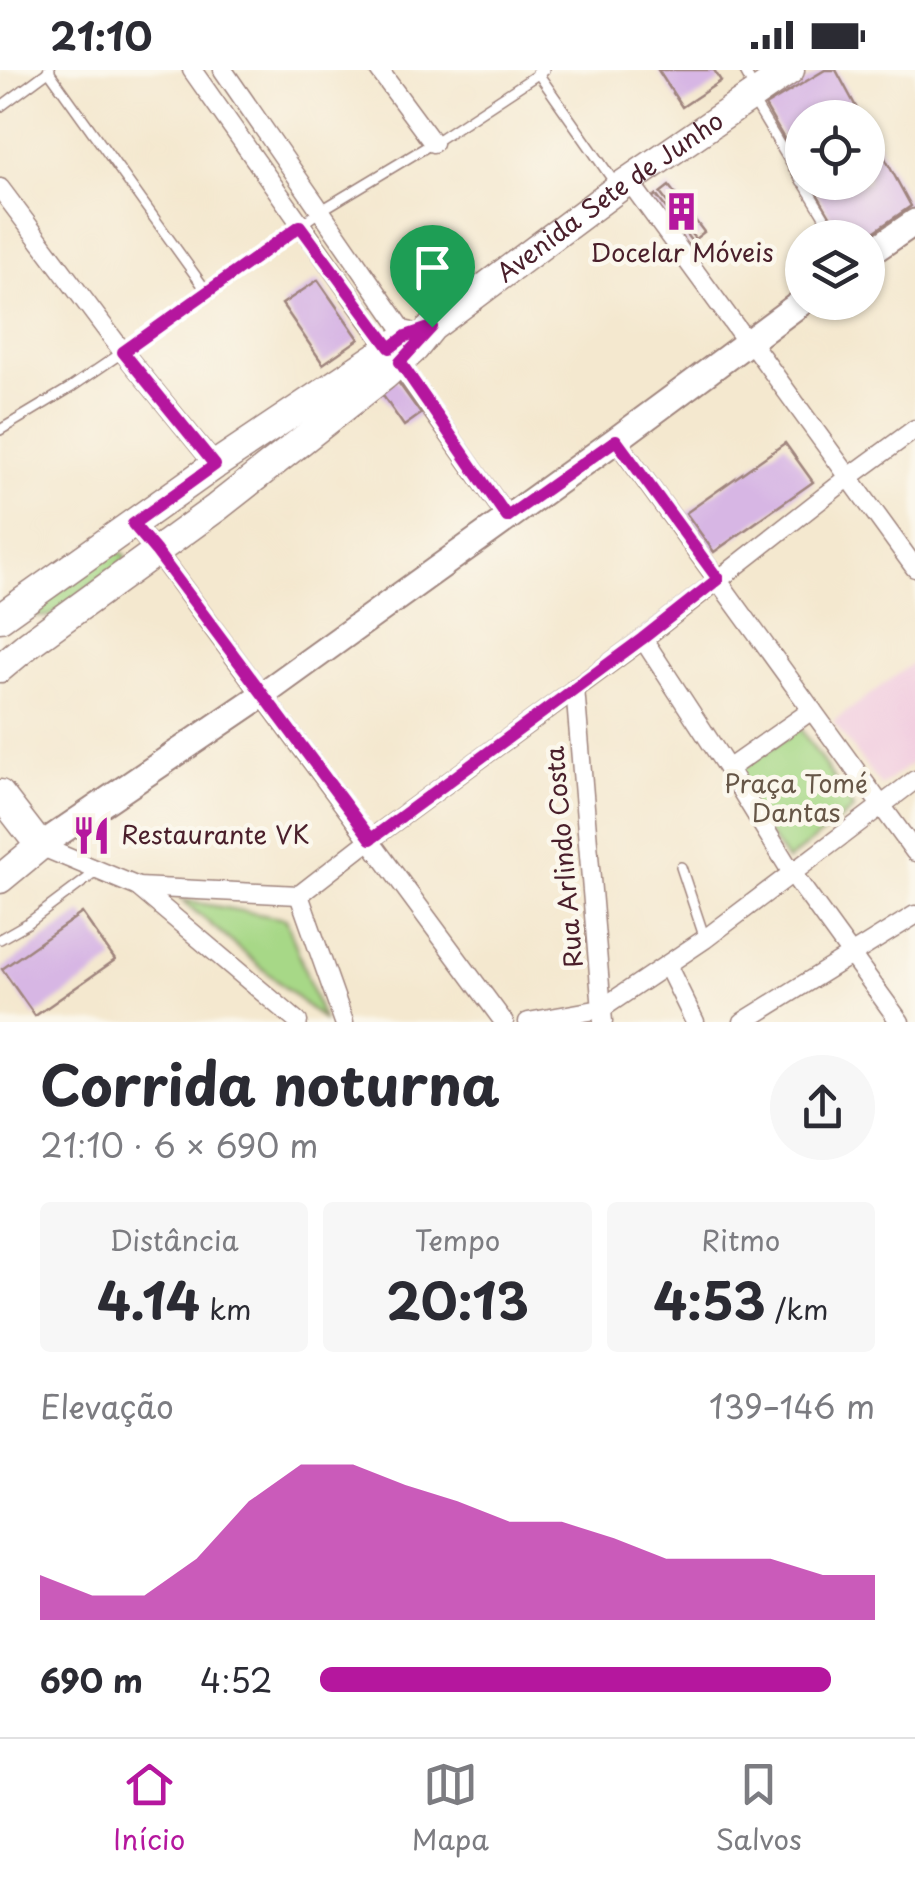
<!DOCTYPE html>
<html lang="pt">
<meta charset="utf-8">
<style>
body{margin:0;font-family:"Playpen Sans",sans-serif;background:#f7f7f7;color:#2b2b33;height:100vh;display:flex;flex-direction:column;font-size:38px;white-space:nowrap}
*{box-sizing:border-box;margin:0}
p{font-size:32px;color:#7c7c81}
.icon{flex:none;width:55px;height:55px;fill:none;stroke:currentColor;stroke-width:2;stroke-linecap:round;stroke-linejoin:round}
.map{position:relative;height:952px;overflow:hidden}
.side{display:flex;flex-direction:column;background:#fff;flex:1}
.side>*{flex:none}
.controls{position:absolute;left:785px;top:30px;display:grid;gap:20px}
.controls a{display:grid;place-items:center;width:100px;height:100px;border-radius:50%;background:#fff;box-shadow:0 2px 8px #0004;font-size:50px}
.pin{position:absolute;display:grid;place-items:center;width:85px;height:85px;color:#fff;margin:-102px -42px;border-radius:50% 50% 50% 0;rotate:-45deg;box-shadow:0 0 10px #0007}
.pin .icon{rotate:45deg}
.round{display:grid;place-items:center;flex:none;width:105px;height:105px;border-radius:52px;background:#f7f7f7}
.summary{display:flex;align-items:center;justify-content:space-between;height:170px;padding:0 40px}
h1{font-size:55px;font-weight:700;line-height:75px}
.figures{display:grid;grid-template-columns:repeat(3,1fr);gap:15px;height:170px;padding:10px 40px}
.figures div{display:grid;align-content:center;border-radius:10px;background:#f7f7f7;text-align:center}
.figures b{font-size:50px;font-weight:700}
.figures small{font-size:28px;font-weight:400}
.figures p{font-size:28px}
.chart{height:280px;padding:20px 40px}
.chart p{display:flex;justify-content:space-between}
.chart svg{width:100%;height:180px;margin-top:10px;fill:#b5179e;opacity:.7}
ul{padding:0 40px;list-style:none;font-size:32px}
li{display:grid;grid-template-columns:160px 120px 1fr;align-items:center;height:75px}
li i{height:25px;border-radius:12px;background:#b5179e}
.status{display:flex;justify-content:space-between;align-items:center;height:70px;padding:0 50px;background:#fff;direction:ltr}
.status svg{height:28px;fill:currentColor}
.tab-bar{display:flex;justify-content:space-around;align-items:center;height:140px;border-top:2px solid #e1e1e2;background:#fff;font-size:28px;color:#7c7c81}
.tab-bar a{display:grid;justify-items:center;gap:5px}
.tab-bar .current{color:#b5179e}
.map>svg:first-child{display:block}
</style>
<div class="status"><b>21:10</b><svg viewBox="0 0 49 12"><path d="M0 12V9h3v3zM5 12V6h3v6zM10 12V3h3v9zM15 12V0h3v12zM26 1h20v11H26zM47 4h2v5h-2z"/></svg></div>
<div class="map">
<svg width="915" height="952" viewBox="0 0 915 952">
<rect width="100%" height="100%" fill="#fbf7ec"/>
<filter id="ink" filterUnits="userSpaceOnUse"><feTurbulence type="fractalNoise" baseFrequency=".01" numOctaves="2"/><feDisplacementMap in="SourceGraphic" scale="20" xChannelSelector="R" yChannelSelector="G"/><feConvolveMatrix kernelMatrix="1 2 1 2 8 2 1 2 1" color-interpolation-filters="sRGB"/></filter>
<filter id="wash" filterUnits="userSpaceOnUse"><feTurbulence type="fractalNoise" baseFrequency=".0048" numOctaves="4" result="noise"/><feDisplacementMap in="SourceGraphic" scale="40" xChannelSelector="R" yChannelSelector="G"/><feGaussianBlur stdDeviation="2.25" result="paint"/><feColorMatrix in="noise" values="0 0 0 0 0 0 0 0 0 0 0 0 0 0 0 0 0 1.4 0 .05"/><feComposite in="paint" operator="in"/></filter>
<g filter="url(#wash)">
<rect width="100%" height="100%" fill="#f4e8cf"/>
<path fill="#f2cfe0" d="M915,591V691L881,716L833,652Z"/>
<g fill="#a7d887" stroke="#787c59" stroke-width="2.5">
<path d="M119,481L126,486L123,493L51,546L38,547L34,543V539L105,487Z"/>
<path d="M800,658L854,739L787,791L729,707Z"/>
<path d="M182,830L286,849L323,950Z"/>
</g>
<g id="blocks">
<g fill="#d7b6e4">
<path d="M658,0H714L721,11L682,37Z"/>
<path d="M825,0H836L862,48H802V100L765,36Z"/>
<path d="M868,57L911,136L865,168H843L810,112H868Z"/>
<path d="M669,116L704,162L695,169L660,123Z"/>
<path d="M656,125L692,172L681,181L645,133Z"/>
<path d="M318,210L359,269L323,294L282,234Z"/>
<path d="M395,308L421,344L404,356L379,320Z"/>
<path d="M785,373L813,412L714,482L686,443Z"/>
<path d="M82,843L115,890L35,946L2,899Z"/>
</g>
</g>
</g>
<g filter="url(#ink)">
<use href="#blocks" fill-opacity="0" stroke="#9f847d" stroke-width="2.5"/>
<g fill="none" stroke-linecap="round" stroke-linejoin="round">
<defs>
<g id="lane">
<path d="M48,0L208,223"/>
<path d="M744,0L755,20"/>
<path d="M537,2L617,116"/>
<path d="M752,29L802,112"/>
<path d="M0,37L50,0"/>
<path d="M803,112L837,168"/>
<path d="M0,360L70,318L123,282L320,141L433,73L544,0"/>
<path d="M681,797L705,869"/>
<path d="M0,869L28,853L96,802"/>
</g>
<g id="street">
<path d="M192,0L507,447"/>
<path d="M223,0L412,273"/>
<path d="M379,0L433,73"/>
<path d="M629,111L741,264L750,271L915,498"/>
<path d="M0,118L123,282L215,395"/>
<path d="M616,370L915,782"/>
<path d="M133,454L156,481L504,952"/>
<path d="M643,569L728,699L792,803L900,952"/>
<path d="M575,618L603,952"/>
<path d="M728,699L812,640"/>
<path d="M40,776L138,817L299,825L371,769L643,569L848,408L915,359"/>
<path d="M138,817L298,952"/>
<path d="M299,825L344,952"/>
<path d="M667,895L695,952"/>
<path d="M528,952L601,939L705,869L915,710"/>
<path d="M743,952L915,845"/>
</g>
<g id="secondary">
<path d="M868,184L915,152"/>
<path d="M40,776L262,625L616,370L802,232"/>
</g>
<g id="primary">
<path d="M0,548L215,395L407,266"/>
<path id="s1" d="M0,598L30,573L216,438L384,306L415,278L432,257L618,118L790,0"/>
<path d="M0,724L40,776L0,809"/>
</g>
</defs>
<use href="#lane" stroke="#9f847d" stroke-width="12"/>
<use href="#street" stroke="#9f847d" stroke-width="21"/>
<use href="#secondary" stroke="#9f847d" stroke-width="29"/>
<use href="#primary" stroke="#9f847d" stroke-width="31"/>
<use href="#lane" stroke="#fff" stroke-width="9"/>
<use href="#street" stroke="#fff" stroke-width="18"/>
<use href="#secondary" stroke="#fff" stroke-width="25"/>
<use href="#primary" stroke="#fff" stroke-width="28"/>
</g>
</g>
<g fill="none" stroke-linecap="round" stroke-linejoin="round" filter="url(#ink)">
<defs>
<path id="route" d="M300,156L390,278L406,266L432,257L400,292L507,447L616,370L718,509L642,569L371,769L156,481L133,454L215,395L123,282Z"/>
</defs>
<use href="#route" stroke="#fff" stroke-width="20"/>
<use href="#route" stroke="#b5179e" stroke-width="12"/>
</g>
<defs>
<symbol id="building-bare" viewBox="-9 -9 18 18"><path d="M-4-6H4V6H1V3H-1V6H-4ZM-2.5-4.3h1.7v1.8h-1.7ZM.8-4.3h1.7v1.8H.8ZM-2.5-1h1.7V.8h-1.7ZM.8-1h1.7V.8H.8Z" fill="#b5179e" stroke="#fbf7ec" stroke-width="2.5" paint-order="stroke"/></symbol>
<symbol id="restaurant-bare" viewBox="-9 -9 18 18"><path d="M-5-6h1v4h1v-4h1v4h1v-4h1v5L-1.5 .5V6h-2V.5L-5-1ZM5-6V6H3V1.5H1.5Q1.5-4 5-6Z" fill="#b5179e" stroke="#fbf7ec" stroke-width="2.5" paint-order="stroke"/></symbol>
</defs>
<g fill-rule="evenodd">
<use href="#building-bare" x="654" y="114" width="55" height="55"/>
<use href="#restaurant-bare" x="64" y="738" width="55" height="55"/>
</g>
<g text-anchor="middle" stroke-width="9" stroke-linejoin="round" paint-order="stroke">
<g font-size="25" fill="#4a1f2b" stroke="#fbf7ec">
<text dy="9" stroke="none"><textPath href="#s1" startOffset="772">Avenida Sete de Junho</textPath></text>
<text transform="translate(564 787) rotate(-95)" y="9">Rua Arlindo Costa</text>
</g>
<g font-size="25" fill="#4a1f2b" stroke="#fbf7ec">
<text x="682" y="192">Docelar Móveis</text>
<text x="121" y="774" text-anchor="start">Restaurante VK</text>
</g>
<g font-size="25" fill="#665647" stroke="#fbf7ec">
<text x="796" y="723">Praça Tomé<tspan x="796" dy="29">Dantas</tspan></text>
</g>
</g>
</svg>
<div class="controls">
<a><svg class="icon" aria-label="locate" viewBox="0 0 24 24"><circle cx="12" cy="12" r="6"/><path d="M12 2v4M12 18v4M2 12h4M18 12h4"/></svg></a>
<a><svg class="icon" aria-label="layers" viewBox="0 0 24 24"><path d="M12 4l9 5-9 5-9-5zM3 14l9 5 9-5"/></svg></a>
</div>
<div class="pin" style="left:432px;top:257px;background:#1e9e55"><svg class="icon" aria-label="arrive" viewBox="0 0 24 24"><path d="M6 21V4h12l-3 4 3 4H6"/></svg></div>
</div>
<section class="side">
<div class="summary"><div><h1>Corrida noturna</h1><p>21:10 · 6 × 690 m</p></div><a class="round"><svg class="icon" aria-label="share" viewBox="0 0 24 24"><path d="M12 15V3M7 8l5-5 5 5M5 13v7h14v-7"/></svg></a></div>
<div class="figures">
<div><p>Distância</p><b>4.14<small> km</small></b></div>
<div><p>Tempo</p><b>20:13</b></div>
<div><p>Ritmo</p><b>4:53<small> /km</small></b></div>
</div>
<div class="chart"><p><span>Elevação</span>139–146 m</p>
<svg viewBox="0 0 160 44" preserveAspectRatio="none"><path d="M0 44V33L10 38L20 38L30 29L40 15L50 6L60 6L70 11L80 15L90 20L100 20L110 24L120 29L130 29L140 29L150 33L160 33V44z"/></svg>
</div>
<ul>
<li><b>690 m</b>4:52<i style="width:92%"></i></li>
</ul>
</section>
<nav class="tab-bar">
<a class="current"><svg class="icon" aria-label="home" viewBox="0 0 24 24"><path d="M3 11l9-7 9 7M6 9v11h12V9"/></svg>Início</a>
<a><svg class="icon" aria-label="map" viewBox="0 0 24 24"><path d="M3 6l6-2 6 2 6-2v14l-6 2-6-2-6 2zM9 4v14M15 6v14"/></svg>Mapa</a>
<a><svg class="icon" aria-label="saved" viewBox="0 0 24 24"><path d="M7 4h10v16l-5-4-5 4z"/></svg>Salvos</a>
</nav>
